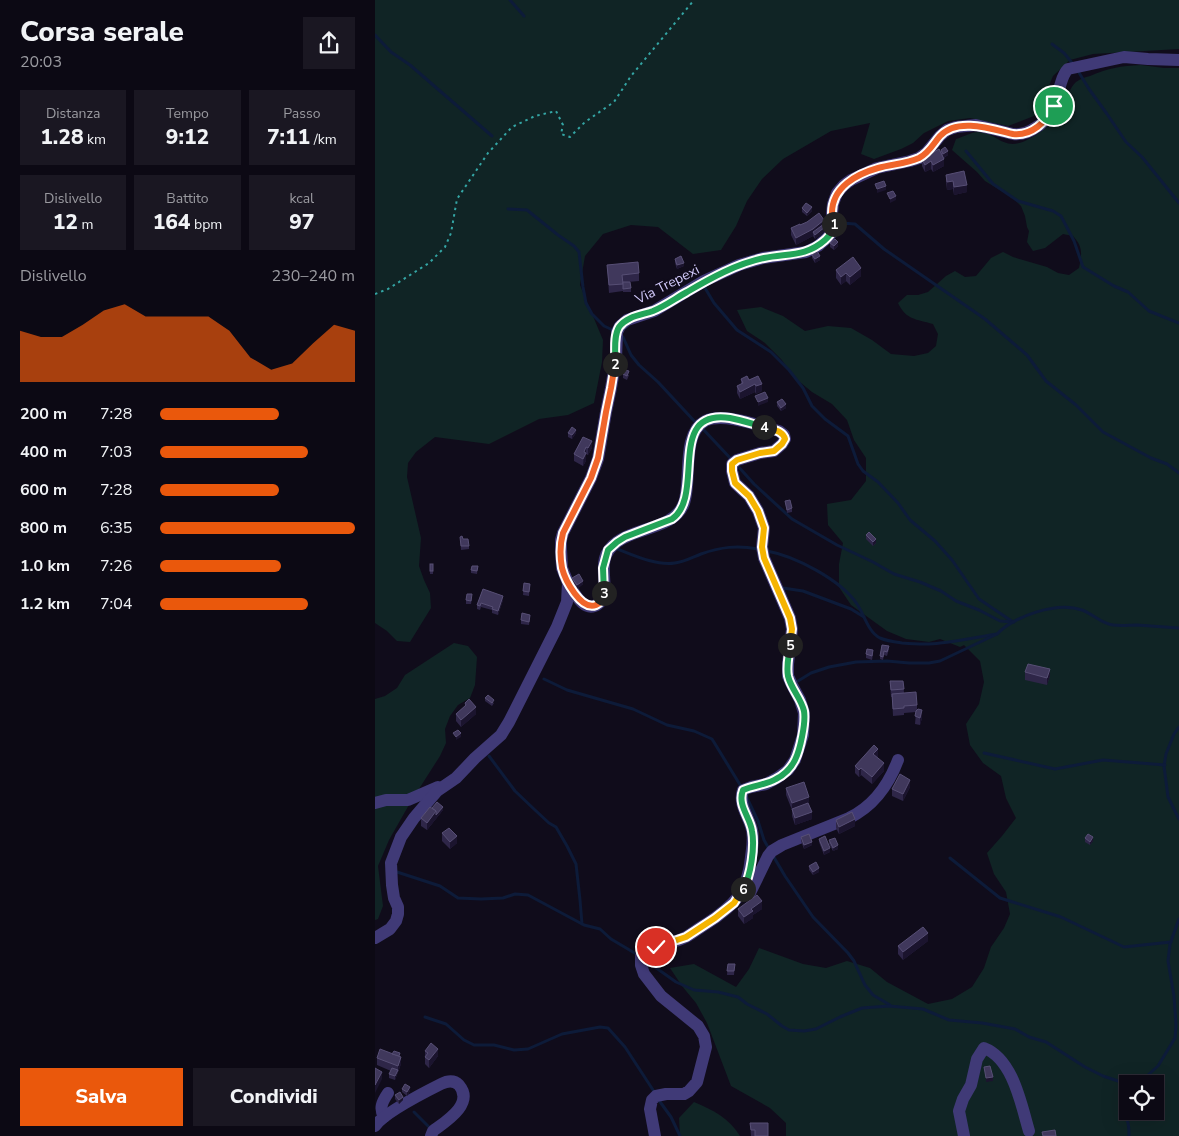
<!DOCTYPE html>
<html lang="it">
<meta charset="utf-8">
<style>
body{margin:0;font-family:"Nunito Sans",sans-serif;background:#1a1722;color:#f1f3f6;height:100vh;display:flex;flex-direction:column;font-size:19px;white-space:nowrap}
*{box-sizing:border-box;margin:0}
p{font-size:16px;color:#9a9aa0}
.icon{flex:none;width:28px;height:28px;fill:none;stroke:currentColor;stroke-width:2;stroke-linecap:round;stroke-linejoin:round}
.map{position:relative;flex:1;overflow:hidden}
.details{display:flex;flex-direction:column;background:#0c0914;width:375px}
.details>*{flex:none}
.tools{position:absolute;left:744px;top:1075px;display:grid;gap:10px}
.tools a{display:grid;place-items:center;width:45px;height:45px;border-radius:0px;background:#0c0914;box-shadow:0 5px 20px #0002,0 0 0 1px #2c2a34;font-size:25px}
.pin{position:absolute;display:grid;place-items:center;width:42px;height:42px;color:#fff;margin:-21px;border:2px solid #fff;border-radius:50%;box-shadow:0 1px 5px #0007}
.km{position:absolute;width:25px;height:25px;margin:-12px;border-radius:50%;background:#222;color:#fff;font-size:14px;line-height:25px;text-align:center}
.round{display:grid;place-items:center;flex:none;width:52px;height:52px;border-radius:0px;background:#1a1722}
.summary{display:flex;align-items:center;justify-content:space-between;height:85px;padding:0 20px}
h1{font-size:28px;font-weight:800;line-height:38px}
.figures{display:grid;grid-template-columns:repeat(3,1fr);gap:8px;height:85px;padding:5px 20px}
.figures div{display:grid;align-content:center;border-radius:0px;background:#1a1722;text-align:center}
.figures b{font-size:21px;font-weight:800}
.figures small{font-size:14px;font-weight:400}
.figures p{font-size:14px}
.chart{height:140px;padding:10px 20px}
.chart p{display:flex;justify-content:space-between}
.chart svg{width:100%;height:90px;margin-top:5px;fill:#ea580c;opacity:.7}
.cta{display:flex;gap:10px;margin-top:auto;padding:10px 20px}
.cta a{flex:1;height:58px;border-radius:0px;background:#ea580c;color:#fff;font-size:20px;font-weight:800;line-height:58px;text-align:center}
.cta a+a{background:#1a1722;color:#f1f3f6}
ul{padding:0 20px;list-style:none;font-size:16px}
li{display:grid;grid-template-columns:80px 60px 1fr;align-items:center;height:38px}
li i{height:12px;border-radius:6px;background:#ea580c}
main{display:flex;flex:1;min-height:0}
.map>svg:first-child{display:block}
</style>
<main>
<section class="details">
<div class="summary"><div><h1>Corsa serale</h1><p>20:03</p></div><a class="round"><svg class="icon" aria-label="share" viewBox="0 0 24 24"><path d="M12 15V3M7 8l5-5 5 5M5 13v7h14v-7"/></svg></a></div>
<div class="figures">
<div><p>Distanza</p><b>1.28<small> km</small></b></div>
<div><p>Tempo</p><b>9:12</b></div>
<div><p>Passo</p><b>7:11<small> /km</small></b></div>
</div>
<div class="figures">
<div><p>Dislivello</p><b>12<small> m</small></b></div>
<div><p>Battito</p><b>164<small> bpm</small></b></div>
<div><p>kcal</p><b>97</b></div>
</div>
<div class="chart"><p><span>Dislivello</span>230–240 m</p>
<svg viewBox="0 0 160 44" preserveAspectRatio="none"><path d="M0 44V19L10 22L20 22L30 16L40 9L50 6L60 12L70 12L80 12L90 12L100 19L110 32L120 38L130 35L140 25L150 16L160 19V44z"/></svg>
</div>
<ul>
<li><b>200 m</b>7:28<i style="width:61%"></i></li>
<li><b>400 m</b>7:03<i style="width:76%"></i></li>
<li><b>600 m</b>7:28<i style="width:61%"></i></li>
<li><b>800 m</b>6:35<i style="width:100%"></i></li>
<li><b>1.0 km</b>7:26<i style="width:62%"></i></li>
<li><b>1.2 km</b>7:04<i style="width:76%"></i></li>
</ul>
<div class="cta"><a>Salva</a><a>Condividi</a></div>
</section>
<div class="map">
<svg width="804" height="1136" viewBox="0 0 804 1136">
<rect width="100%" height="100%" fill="#100c1b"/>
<g fill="#102425" fill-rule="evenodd">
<path d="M0,0H804V49L718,54L695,60L678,76L666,105L659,116L633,126L595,118L573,121L549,133L538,143L526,149L499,159L486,154L495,123L456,131L408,159L387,179L372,201L361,226L346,250L318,254L283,227L256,225L228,234L210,256L205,285L228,340L227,362L219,403L193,415L164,419L114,444L60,437L41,452L33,463L32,477L46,538L44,566L49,580L55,593L56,608L35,642L22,641L12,631L0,623Z"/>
<path d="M766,65L789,68H804V1136H411V1123L395,1108L356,1086L332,1023L321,1003L307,986L295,968L319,964L361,987L374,969L384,948L428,964L451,968L472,961L495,968L512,982L553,1004L577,999L597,987L609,968L616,947L629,928L635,914L631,892L619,874L612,853L627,836L641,818L631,798L626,776L608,763L595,745L591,724L604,704L609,682L605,661L589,645L585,647L565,639L554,642L531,639L512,631L476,605L464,587V564L468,543L453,525L452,504L476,500L491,481V458L479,440L472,420L457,404L437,392L420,378L406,359L390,343L372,331L362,310L386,307L408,316L430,331L453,326L476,328L497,340L516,354L539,356L553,353L561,346L563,334L558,324C541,319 531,320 523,303L532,295H543L553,292L571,276L580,271L590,277L601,276L616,258L628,252L638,257L672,267L683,273L694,275L704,268C707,253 708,247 698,236L688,234L670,248L658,251L652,242L654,231L652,227L650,216L646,206L638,198L610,181L602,172L577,150L581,139C588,137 597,132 603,132C621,132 628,151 650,141C665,134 681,121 689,106C693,98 694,88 701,82C705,79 710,77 715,76C734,68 745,66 766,65ZM752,1084H780V1111H752Z"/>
<path d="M79,643L93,646L102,657L100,685L95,698L83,705L75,716L70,729L71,743L65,756L35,803L14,840L3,866L8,906L3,919L0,920V699L10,696L22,688L30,675Z"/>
<path d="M319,1102C338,1110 354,1118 365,1136H305L304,1118Z"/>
</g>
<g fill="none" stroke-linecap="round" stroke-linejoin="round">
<g stroke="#0d1b39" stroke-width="3">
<path d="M135,0L149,16"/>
<path d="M0,35L16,52L35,65L117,136"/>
<path d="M677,44L689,53L698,64"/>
<path d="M703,71L714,89L732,114L751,142L767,157L804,203"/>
<path d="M591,151L618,184L643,201L678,211L686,216L699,241L708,267L739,286L753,292L774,311L804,323"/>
<path d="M133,209L152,210L183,235L199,246L204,252L208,287L211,303L217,314L229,326L240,331"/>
<path d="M466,223L480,224L509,249L610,319L652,355L671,381L701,405L728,432L776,458L792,464L804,473"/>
<path d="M330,288L339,303L362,330L396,352L414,370L428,388L437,406L450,419L473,436L483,464L488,471L503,482L523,503L535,520L560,541L577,560L604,599L638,622"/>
<path d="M245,335L248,337L256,355L264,365L283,382L322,424"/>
<path d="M327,428L357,460"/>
<path d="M361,464L379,484L417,519L462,545L498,562L519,574L545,582L566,591L581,601L604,610L625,621L639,622"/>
<path d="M240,548C258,555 281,566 300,563C309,562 318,557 326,554C346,547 362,545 383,549"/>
<path d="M392,551C420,556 466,580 482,604C489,614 493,632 505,638C512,641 520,642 527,643C540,644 553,645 565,643C584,641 603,637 622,634"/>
<path d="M408,588L428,591L476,609L489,617"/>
<path d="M169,679L192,690L258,709L292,725L319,731L337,739L367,788"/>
<path d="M423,681L436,673L454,667L481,662L512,661L534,663H554L565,661L622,634C640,616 682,601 707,610C718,614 727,624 738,625C746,626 754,625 762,625C776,626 790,627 804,628"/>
<path d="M804,727L799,734L791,754L789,766L793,797L804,819"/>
<path d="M609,753L680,769L728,760L790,765"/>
<path d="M114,756L140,791L160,810L174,823L181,827L192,846L201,864L205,900L207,924"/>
<path d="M372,798L383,821L389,840L394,849"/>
<path d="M397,854L410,876L438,917L473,953L479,961L490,985L498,995L515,1005"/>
<path d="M575,858L625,898L686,917L749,947L796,942"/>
<path d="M22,872L65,886L83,898L106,899L128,898L140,894L153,895L209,925L225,929L236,939L263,955"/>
<path d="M270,960L301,982L319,990L343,992L363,997L372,1004L392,1014L407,1026L414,1030L429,1031L441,1029L465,1017L487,1008L514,1006L548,1009L574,1020L607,1023L640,1029L654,1037L671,1042L710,1067L728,1076L752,1084"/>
<path d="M50,1017L71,1024L89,1040L99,1045H119L139,1050L153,1049L187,1034L225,1027L233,1028L250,1047L280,1093"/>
<path d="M763,1084L783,1066L800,1038L801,1025L799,996L793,961L795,944L804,919"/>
<path d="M752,1095C743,1105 750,1113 753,1123C754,1127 754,1132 754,1136"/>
<path d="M283,1099L296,1117L305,1136"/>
<path d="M39,1112L56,1129"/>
</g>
<path stroke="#34a5a4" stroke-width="2" stroke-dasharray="2.5 4" stroke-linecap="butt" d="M0,294L13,289L54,263L70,247L76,233L82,199L113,153L137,127L160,116L181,111L188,125L186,134L195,137L210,122L239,102L256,76L319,0"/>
<g stroke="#403a77" stroke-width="12">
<path d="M193,583C199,592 209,614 223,604C226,602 228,598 229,595C232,576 221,557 242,542C261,527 300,529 309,503C317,481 306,434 330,421C348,412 385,426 404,431L409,435L410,439L407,444L399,451L385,453L362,460L357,464V471L360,483L374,496L383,511L389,528L387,547L389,558L415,618L417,629L413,664V676L417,685L425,700L429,713L428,735L420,760L413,770L402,778L391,784L376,787L368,790C363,805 374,816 377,830C379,839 377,849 376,857C373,892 359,906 331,924C324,928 318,933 311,937C299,943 284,946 271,951L266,956V965L269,974L286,996L323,1026L329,1036L331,1047L322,1082L314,1091L309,1094H291L281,1096L277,1100L275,1109L280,1136"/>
<path d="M0,803L11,800H33L63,787"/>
<path d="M375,893L393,856L397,851L407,845L474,818C499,806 514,784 523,760"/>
<path d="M0,938L15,929L21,921L23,914V907L19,898L17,885L16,863L26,837L39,818L62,791L81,778L100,758L126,735L134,722L182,627L192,602L193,583L187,568L186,549V540L188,533L216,478L223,459L231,412L236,388L241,359L242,332L245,326L252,320L279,311L329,281L364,265L388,258L431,252L443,246L452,238L459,230V221L457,213L458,204L462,193L469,185L476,180L502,168L535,161L544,158L551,153L565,136L572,130L581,127L601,125L638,134C647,135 653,133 660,128C676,119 680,104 685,86C687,80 688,74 693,69L749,57L773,59L804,60"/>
<path d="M9,1117C4,1108 7,1102 13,1093"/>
<path d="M0,1126C10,1112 50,1092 66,1084C72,1081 79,1080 84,1085C100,1104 70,1122 58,1131L56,1136"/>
<path d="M589,1136L584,1111L588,1099L596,1085L602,1059L609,1048C638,1059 646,1104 654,1131"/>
</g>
</g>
<g fill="#2e2648">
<path d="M566,150L573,155L569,158V166L558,172L556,169L550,172L547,166V159L566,152Z"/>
<path d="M571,175L592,192L579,195L578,189L572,190L571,182Z"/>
<path d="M427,208L437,211L432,216L427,212Z"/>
<path d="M449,224L450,231L440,239L438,236L421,245L416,235V228L425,225Z"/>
<path d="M455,243L463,246L459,250L455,247Z"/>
<path d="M437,255L445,260L440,263L437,258Z"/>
<path d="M300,259L309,266L302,269L300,263Z"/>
<path d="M232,265L264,273V281L253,282L256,288V292H248V282V291L234,293Z"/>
<path d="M461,270L486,276L475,285L471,281L466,285L461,278Z"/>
<path d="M248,374L254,375L252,380L248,378Z"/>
<path d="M383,376L387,391L381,394L380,392L365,399L362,393V386L366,384V379L374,380Z"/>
<path d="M402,402L411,408L406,411L402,406Z"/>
<path d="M193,433H201L197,439L193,437Z"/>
<path d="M208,437L217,448L213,455L211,454V461L208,466L199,461V454Z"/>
<path d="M410,501L417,508V512L412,513Z"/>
<path d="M491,535L501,543L498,546L491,539Z"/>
<path d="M85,537L88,539L94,546V549L86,550Z"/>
<rect x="55" y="564" width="3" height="10"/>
<path d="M103,566L102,574L96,573V570Z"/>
<path d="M197,578L208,584L202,589L197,582Z"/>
<path d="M149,583L155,584L154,596L148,595Z"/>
<path d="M108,589L128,600L123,615L117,613V610L106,607L105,610L102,609V605Z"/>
<path d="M97,598L96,604H91V600Z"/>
<path d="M155,618L154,625L146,624V620Z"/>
<path d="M507,645L514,649L512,656L509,655L508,660L505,659V656Z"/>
<path d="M491,654H498L497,660L491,658Z"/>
<path d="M650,672L675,676L672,685L650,680Z"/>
<path d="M515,681H528L529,693L542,705V710L547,718L545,725L540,724L541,712L529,713V715L518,716L517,697H516Z"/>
<path d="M110,698L119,703L117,706L110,701Z"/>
<path d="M90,703L101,714L86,727L81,721V714L90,706Z"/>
<path d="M502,757L509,771L497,784L486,775L484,777L480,773V766L503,757Z"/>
<path d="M535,787L528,801L517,796V789Z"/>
<path d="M411,788L434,804L437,819L420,825L417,816V810L411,795Z"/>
<path d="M57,808L68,810L52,830L46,826V818Z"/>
<path d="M461,820L480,826L464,834L461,828Z"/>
<path d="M67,833L82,843L75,849L67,841Z"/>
<path d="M426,837L437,845L429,849L426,841Z"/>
<path d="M710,838L718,841L715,845L710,842Z"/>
<path d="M444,839L455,852L449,855L444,842Z"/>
<path d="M454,840L463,849L458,851L454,844Z"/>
<path d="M434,866L444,872L438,875L434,870Z"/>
<path d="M363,909H387L378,915V918L369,924L363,916Z"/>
<path d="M553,941L528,960L523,954V946Z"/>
<path d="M353,964H360L359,975H352Z"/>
<path d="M50,1051L63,1056L54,1068L50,1064Z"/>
<path d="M25,1057L26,1064L20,1080L14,1078V1074L16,1071L2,1065V1058Z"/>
<path d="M27,1089L35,1091L32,1096L27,1092Z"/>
<path d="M20,1095L28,1100L24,1104L20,1099Z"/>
<path d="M375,1123L393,1136H376Z"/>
</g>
<g fill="#1b142e">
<path d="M573,151V155L568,158V154Z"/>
<path d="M569,159V166L558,172V165Z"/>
<path d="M556,161V169L550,172V165Z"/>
<path d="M578,181V189L572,190V182Z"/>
<path d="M592,185V192L579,195V187Z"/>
<path d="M511,186V190L502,193V189Z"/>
<path d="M521,196V200L515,203V199Z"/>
<path d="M437,207V211L432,216V213Z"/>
<path d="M449,220V228L438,232V236L421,245V238Z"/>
<path d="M450,227V231L440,239V235Z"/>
<path d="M463,242V246L459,250V246Z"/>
<path d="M445,256V260L440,263V259Z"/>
<path d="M309,263V266L302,269V265Z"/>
<path d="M486,268V276L475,285V277Z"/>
<path d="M471,273V281L466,285V277Z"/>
<path d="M380,384V392L365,399V392Z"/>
<path d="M387,384V391L381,394V386Z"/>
<path d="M393,398V402L383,406V402Z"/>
<path d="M411,404V408L406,411V408Z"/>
<path d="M201,430V433L197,439V435Z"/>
<path d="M217,441V448L213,455V448Z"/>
<path d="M211,447V461L208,466L209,452Z"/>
<path d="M501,539V543L498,546V542Z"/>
<path d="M208,581V584L202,589V585Z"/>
<path d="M128,596V600L123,615V611Z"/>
<path d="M675,669V676L672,685V678Z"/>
<path d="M101,707V714L86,727V720Z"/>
<path d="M547,710V718L545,725V718Z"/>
<path d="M86,733V737L81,740V737Z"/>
<path d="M503,749V757L498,761V754Z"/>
<path d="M509,763V771L497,784V777Z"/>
<path d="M486,768V775L484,777V770Z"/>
<path d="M535,780V787L528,801V794Z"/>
<path d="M434,797V804L417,810V803Z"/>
<path d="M68,807V810L52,830V823L61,811Z"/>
<path d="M437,812V819L420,825V818Z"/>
<path d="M480,819V826L464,834V827Z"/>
<path d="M82,836V843L75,849V842Z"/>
<path d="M718,837V841L715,845V842Z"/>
<path d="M437,842V845L429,849V845Z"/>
<path d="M463,845V849L458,851V848Z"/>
<path d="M455,848V852L449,855V851Z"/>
<path d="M444,868V872L438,875V872Z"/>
<path d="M387,901V909L378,915V918L369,924V917L376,909Z"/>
<path d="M553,933V941L528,960V952Z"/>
<path d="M63,1049V1056L54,1068V1060Z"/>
<path d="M26,1057V1064L20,1080V1076L23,1070V1066Z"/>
<path d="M7,1072V1079L0,1093V1085Z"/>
<path d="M618,1077V1081L611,1082V1078Z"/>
<path d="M35,1087V1091L32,1096V1092Z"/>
<path d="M28,1097V1100L24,1104V1100Z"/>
</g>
<g fill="#40385c" stroke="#574f75">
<path d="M570,147L573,151L568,154L566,150Z"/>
<path d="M564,149L569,159L558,165L556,161L550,165L547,159Z"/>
<path d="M589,171L592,185L579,187L578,181L572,182L571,175Z"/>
<path d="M509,181L511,186L502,189L500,184Z"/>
<path d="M518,191L521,196L515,199L512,193Z"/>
<path d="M431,203L437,207L432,213L427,208Z"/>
<path d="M444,213L449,220L438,229L421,238L416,228L425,224V225L432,222Z"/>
<path d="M449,224L450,227L440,235L438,232Z"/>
<path d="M460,239L463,242L459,246L455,243Z"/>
<path d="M442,251L445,256L440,259L437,255Z"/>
<path d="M306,256L309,263L302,265L300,259Z"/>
<path d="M478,257L486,268L475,277L471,273L466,277L461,270Z"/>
<path d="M263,262L264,273L247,275L248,284L234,285L232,265Z"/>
<path d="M248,282H255L256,288L248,289Z"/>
<path d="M250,370L254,371L252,376L248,374Z"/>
<path d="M372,376L374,380L383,376L387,384L381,386L380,384L365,392L362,386L368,383L366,379Z"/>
<path d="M390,392L393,398L383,402L380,396Z"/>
<path d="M407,399L411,404L406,408L402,402Z"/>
<path d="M197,427L201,430L197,435L193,433Z"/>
<path d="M208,437L217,441L213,448L211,447L209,452L211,453L208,459L199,454Z"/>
<path d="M415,500L417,508L412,510L410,501Z"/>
<path d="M494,532L501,539L498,542L491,535Z"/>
<path d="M87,536L88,539H93L94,546H86L85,537Z"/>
<rect x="55" y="564" width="3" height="7"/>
<path d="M97,566H103L102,571L96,570Z"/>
<path d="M204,574L208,581L202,585L197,578Z"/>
<path d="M149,583L155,584L154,592L148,591Z"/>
<path d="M108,589L128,596L123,611L117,609L118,607L106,603L105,606L102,605Z"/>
<path d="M92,594H97L96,601L91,600Z"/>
<path d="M147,613L155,615L154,622L146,620Z"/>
<path d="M507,645L514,646L512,652L509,651L508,657L505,656Z"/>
<path d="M492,649L498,650L497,656L491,654Z"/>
<path d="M653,664L675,669L672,678L650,672Z"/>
<path d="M515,681H528L529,689L516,690Z"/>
<path d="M541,692L542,705L529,706V708L518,709L517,694Z"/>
<path d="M113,695L119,700L117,703L110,698Z"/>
<path d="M94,699L101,707L86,720L81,714L91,705L90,703Z"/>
<path d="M543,709L547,710L545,718L540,716L541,711Z"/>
<path d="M83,730L86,733L81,737L78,733Z"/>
<path d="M499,745L503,749L498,754L509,763L497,777L486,768L484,770L480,766Z"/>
<path d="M525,774L535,780L528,794L517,789Z"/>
<path d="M429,782L434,797L417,803L411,788Z"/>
<path d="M62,802L68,807L61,815V811L57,808Z"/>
<path d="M433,803L437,812L420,818L417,809Z"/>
<path d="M55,807L61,811L52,823L46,818Z"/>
<path d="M477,812L480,819L464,827L461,820Z"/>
<path d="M74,828L82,836L75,842L67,833Z"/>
<path d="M434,834L437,842L429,845L426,837Z"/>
<path d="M713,834L718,837L715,842L710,838Z"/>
<path d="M450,836L455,848L449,851L444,839Z"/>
<path d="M460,838L463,845L458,848L454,840Z"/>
<path d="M441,862L444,868L438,872L434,866Z"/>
<path d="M382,895L387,901L376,909L378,911L369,917L363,909Z"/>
<path d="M548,927L553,933L528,952L523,946Z"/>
<path d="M353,964H360L359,971H352Z"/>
<path d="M56,1043L63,1049L54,1060L50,1057L53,1053L50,1051Z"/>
<path d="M5,1049L26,1057L23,1066L2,1058Z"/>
<path d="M19,1051L25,1053L24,1056L17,1054Z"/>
<path d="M615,1066L618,1077L611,1078L609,1067Z"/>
<path d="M0,1068L7,1072L0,1085Z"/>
<path d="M17,1068L23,1070L20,1076L14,1074Z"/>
<path d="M30,1084L35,1087L32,1092L27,1089Z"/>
<path d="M25,1092L28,1097L24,1100L20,1095Z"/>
<path d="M375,1123H393V1136H380V1130H376Z"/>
<path d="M680,1130L681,1136H668L667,1132Z"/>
</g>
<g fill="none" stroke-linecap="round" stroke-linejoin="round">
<defs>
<path id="split-1" d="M459,224C459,220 457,217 457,213C457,187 482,174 503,168C516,164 531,164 544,158C554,153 558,144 565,136C582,117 617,129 638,134C657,136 671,122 679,106"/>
<path id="split-2" d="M240,364C241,353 238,337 244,327C252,316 267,315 278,311C290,306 301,298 312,292C336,278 361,264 389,258C412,253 431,257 450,240C455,235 459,231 459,224"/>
<path id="split-3" d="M229,593C228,598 226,603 221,605C206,611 190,580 187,568C185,557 185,544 188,533L216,478L223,458L231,412L236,388L240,364"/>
<path id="split-4" d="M229,593L228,568L233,550L242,542L250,537L297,519C331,496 290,408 355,418C366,420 378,424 389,427"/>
<path id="split-5" d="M389,427C397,430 408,430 410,439L407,444L399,451L385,453L362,460L357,464V471L360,483L374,496L383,511L389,528L387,547L389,558L415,618L417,629L415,645"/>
<path id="split-6" d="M368,889C376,876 380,846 377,831C375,817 362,805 368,790C379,785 391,785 401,779C409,775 416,768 420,760C425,750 431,723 429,711C426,698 416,689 413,676C411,666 414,655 415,645"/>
<path id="split-7" d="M281,947L311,937L340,918L359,903L368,889"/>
</defs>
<use href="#split-1" stroke="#fff" stroke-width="10"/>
<use href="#split-2" stroke="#fff" stroke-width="10"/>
<use href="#split-3" stroke="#fff" stroke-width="10"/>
<use href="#split-4" stroke="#fff" stroke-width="10"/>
<use href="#split-5" stroke="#fff" stroke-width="10"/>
<use href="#split-6" stroke="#fff" stroke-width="10"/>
<use href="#split-7" stroke="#fff" stroke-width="10"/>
<use href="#split-1" stroke="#f0652b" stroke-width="6"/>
<use href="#split-2" stroke="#22a559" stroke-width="6"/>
<use href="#split-3" stroke="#f0652b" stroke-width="6"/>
<use href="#split-4" stroke="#22a559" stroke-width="6"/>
<use href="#split-5" stroke="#f5b400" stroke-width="6"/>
<use href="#split-6" stroke="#22a559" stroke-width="6"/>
<use href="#split-7" stroke="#f5b400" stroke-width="6"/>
</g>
<g text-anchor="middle" stroke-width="4" stroke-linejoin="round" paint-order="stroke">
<g font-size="14" fill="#d2cafb" stroke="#100c1b">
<text transform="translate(292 284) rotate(-27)" y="5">Via Trepexi</text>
</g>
</g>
</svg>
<div class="tools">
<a><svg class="icon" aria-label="locate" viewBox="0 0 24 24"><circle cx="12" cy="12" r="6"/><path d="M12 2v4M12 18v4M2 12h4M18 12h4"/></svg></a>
</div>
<div class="pin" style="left:679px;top:106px;background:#1e9e55"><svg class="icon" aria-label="arrive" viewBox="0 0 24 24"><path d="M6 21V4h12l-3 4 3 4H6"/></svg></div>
<div class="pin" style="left:281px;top:947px;background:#d93025"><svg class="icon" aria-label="check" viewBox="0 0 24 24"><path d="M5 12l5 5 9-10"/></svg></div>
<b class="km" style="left:459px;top:224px">1</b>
<b class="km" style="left:240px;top:364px">2</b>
<b class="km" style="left:229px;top:593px">3</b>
<b class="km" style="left:389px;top:427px">4</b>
<b class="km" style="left:415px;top:645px">5</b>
<b class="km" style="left:368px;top:889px">6</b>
</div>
</main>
